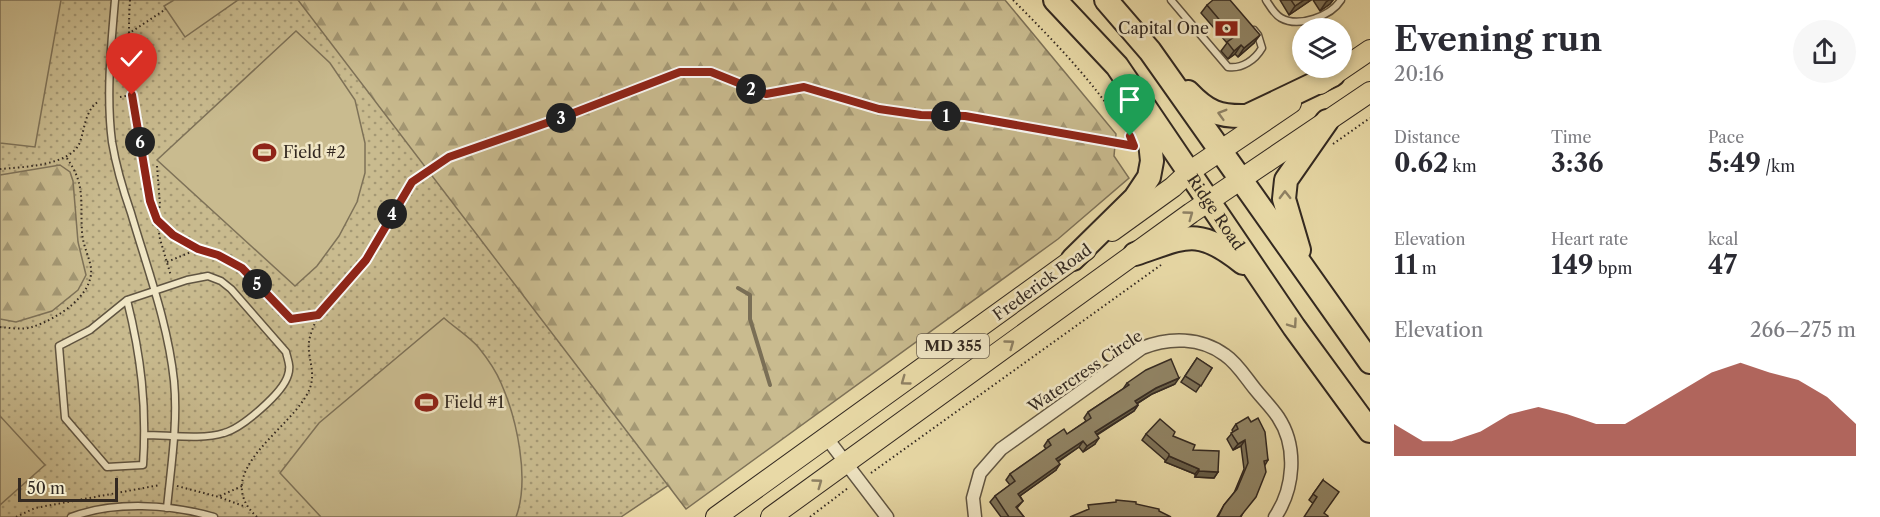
<!DOCTYPE html>
<meta charset="utf-8">
<style>
body{margin:0;font-family:"Libre Caslon Text",serif;background:#f7f7f7;color:#2b2b33;height:100vh;display:flex;flex-direction:column;font-size:22px;white-space:nowrap}
*{box-sizing:border-box;margin:0}
p{font-size:20px;color:#7c7c81}
.icon{flex:none;width:33px;height:33px;fill:none;stroke:currentColor;stroke-width:2;stroke-linecap:round;stroke-linejoin:round}
.map{position:relative;flex:1;overflow:hidden}
.details{display:flex;flex-direction:column;background:#fff;width:510px}
.details>*{flex:none}
.tools{position:absolute;left:1292px;top:18px;display:grid;gap:12px}
.tools a{display:grid;place-items:center;width:60px;height:60px;border-radius:50%;background:#fff;box-shadow:0 3px 9px #0003;font-size:30px}
.scale{position:absolute;left:18px;bottom:15px;width:100px;box-sizing:border-box;padding-left:6px;border:3px solid #332921;border-top:0;font-size:16px;line-height:21px;white-space:nowrap;color:#332921;-webkit-text-stroke:4px #f0e6c5;paint-order:stroke}
.pin{position:absolute;display:grid;place-items:center;width:51px;height:51px;color:#fff;margin:-62px -26px;border-radius:50% 50% 50% 0;rotate:-45deg;box-shadow:0 0 6px #0007}
.pin .icon{rotate:45deg}
.km{position:absolute;width:30px;height:30px;margin:-15px;border-radius:50%;background:#222;color:#fff;font-size:16px;line-height:30px;text-align:center}
.round{display:grid;place-items:center;flex:none;width:63px;height:63px;border-radius:32px;background:#f7f7f7}
.headline{display:flex;align-items:center;justify-content:space-between;height:102px;padding:0 24px}
h1{font-size:33px;font-weight:700;line-height:45px}
.metrics{display:grid;grid-template-columns:repeat(3,1fr);gap:9px;height:102px;padding:6px 24px}
.metrics div{display:grid;align-content:center}
.metrics b{font-size:26px;font-weight:700}
.metrics small{font-size:16px;font-weight:400}
.metrics p{font-size:16px}
.chart{height:168px;padding:12px 24px}
.chart p{display:flex;justify-content:space-between}
.chart svg{width:100%;height:108px;margin-top:6px;fill:#8f2418;opacity:.7}
main{display:flex;flex:1;min-height:0}
.map>svg:first-child{display:block}
</style>
<main>
<div class="map">
<svg width="1370" height="517" viewBox="0 0 1370 517">
<defs>
<pattern id="grass-dots" width="8" height="8" patternUnits="userSpaceOnUse" patternTransform="scale(1.5)"><rect width="8" height="8" fill="#c9bb8f"/><path d="M2 2h.1M6 6h.1" fill="none" stroke="#a49874" stroke-width="1.8" stroke-linecap="round"/></pattern>
<pattern id="forest-firs" width="22" height="20" patternUnits="userSpaceOnUse" patternTransform="scale(1.5)"><rect width="22" height="20" fill="#c9bb8f"/><path d="M5 1l3.5 6h-7zM16 11l3.5 6h-7z" fill="#a49874"/></pattern>
</defs>
<rect width="100%" height="100%" fill="#e8d9a6"/>
<filter id="stains"><feTurbulence type="fractalNoise" baseFrequency=".00333" numOctaves="4"/><feColorMatrix values="0 0 0 0 .2 0 0 0 0 .09 0 0 0 0 .02 0 0 0 .5 -.17"/></filter>
<radialGradient id="worn" r=".72"><stop offset=".6" stop-color="#630" stop-opacity="0"/><stop offset="1" stop-color="#630" stop-opacity=".3"/></radialGradient>
<path fill="url(#grass-dots)" stroke="#7e7258" stroke-width="1.5" d="M0,0H946L860,357L621,517H0Z"/>
<g fill="url(#forest-firs)" stroke="#7e7258" stroke-width="1.5">
<path d="M298,0H1005L1116,134L1114,156L1129,178L1058,239L686,509Z"/>
<path d="M60,165L70,172L73,181L78,242L86,275L78,290L52,311L16,322L0,319V175Z"/>
</g>
<g fill="#c9bb8f" stroke="#7e7258" stroke-width="1.5">
<path d="M0,0H61L35,147L0,143Z"/>
<path d="M174,0H238L185,37L164,6Z"/>
<path d="M296,31L330,63L355,100L365,143V173L357,202L339,236L317,266L295,286L157,160Z"/>
<path d="M444,318C455,328 470,337 479,348C487,358 496,371 501,383C517,419 530,480 516,517H321L280,473L319,423Z"/>
<path d="M0,416L45,465L0,505Z"/>
</g>
<g fill="none" stroke-linecap="round" stroke-linejoin="round">
<path stroke="#7a6f56" stroke-width="4" d="M738,288L750,295V319L770,385"/>
<defs>
<g id="lane">
<path d="M115,0C111,46 106,96 112,142C116,166 123,190 131,213C147,268 168,323 174,381C178,423 171,466 167,508"/>
<path d="M1171,0L1228,67C1242,69 1255,60 1262,48L1258,35L1254,30"/>
<path d="M1266,0C1270,6 1274,14 1281,18C1299,28 1331,16 1341,0"/>
<path d="M127,300C141,356 147,407 143,465L107,467L65,418L59,346L90,330L127,300L187,280L208,276L221,281L231,289L286,352C288,361 291,366 288,375C283,393 242,428 224,433C202,440 169,435 145,435"/>
<path d="M71,517C114,501 170,504 214,517"/>
</g>
<g id="street">
<path d="M826,437L887,517"/>
<path d="M975,517L973,498L980,473L1001,449L1142,348C1169,337 1201,337 1225,355C1237,363 1246,378 1255,389C1263,399 1272,408 1278,417C1298,447 1294,489 1275,517"/>
</g>
<g id="primary">
<path d="M1320,84L1370,50"/>
<path d="M1112,231L1173,187L1189,172L1291,103"/>
<path d="M716,517L1086,250"/>
<path d="M771,517L1191,213L1370,92"/>
</g>
<g id="highway">
<path id="s1" d="M1055,0L1117,66L1294,327L1370,431"/>
<path d="M1106,0L1150,51L1370,362"/>
<path d="M1188,92C1207,112 1219,117 1247,116L1333,75"/>
<path d="M1299,250L1284,199L1286,180L1327,121"/>
<path d="M1135,254C1186,237 1197,226 1243,263"/>
<path d="M1073,259L1135,198L1149,177L1152,161L1150,142L1134,117"/>
</g>
</defs>
<use href="#lane" stroke="#605542" stroke-width="9"/>
<use href="#street" stroke="#605542" stroke-width="15"/>
<use href="#primary" stroke="#332921" stroke-width="22"/>
<use href="#highway" stroke="#332921" stroke-width="26"/>
<g stroke="#332921" stroke-width="2" stroke-dasharray="1.5 3" stroke-linecap="butt">
<path d="M130,0C126,57 135,112 144,168C147,184 148,206 157,220C176,247 214,250 240,267C256,278 276,304 291,319L318,315L366,260L412,182L449,157L558,119L680,72H711L766,94L804,87L879,109L921,115L965,116L1131,146"/>
<path d="M1013,0C1050,37 1086,74 1116,117"/>
<path d="M128,34L166,9"/>
<path d="M120,97L131,95"/>
<path d="M1333,144L1370,118"/>
<path d="M157,166L160,205L157,220L160,239L171,276"/>
<path d="M0,169C22,167 71,166 80,142C85,128 85,110 99,101"/>
<path d="M167,262L198,249"/>
<path d="M0,327C10,328 23,330 32,327C55,320 94,296 91,268C89,256 83,246 82,232C80,201 86,184 66,157"/>
<path d="M871,473L1161,265"/>
<path d="M177,486L219,497L246,507"/>
<path d="M220,496L242,486"/>
<path d="M16,517L35,508L160,485"/>
<path d="M257,517C207,471 295,428 310,388C316,371 307,357 309,342C310,333 315,324 318,315"/>
<path d="M810,517L848,488"/>
</g>
<use href="#lane" stroke="#f0e6c5" stroke-width="6"/>
<use href="#street" stroke="#f0e6c5" stroke-width="12"/>
<use href="#primary" stroke="#e8d9a6" stroke-width="20"/>
<use href="#highway" stroke="#e8d9a6" stroke-width="22"/>
</g>
<g fill="#7d7258" stroke="#332921" stroke-width="1.5">
<path d="M1280,0H1311L1289,15Z"/>
<path d="M1313,0H1333L1330,4L1320,11Z"/>
<path d="M1207,5L1254,43L1238,57L1235,54L1228,59L1221,51L1227,43L1201,13Z"/>
<path d="M1197,358L1212,368L1196,392L1181,382Z"/>
<path d="M1127,383L1175,384L1152,394L1137,404L1138,405L1134,411L1097,435L1095,444L1083,452L1079,447L1058,462L1056,470L1020,496L1023,501L1017,508L1024,517H1001L990,502L995,496L1010,485L1006,480L1010,474L1046,449L1044,446L1048,440L1067,434L1086,421L1084,418L1088,412L1123,389Z"/>
<path d="M1251,422L1268,460L1265,465L1241,517H1217L1224,505L1234,493L1244,469L1241,446L1233,450L1227,439L1233,432L1232,430L1236,424Z"/>
<path d="M1146,434L1173,436L1193,450L1218,472L1214,478L1195,477V474L1165,462V460L1142,440Z"/>
<path d="M1323,480L1324,513L1309,500Z"/>
</g>
<g fill="#665d47" stroke="#332921" stroke-width="1.5">
<path d="M1304,0H1311L1289,15L1295,6Z"/>
<path d="M1329,0H1333L1330,4L1320,11L1326,2Z"/>
<path d="M1260,35L1254,43L1238,57L1244,48Z"/>
<path d="M1241,45L1235,54L1228,59L1234,51Z"/>
<path d="M1179,378L1175,384L1152,394L1131,407L1135,401L1156,388Z"/>
<path d="M1138,405L1134,411L1091,438L1095,432Z"/>
<path d="M1099,438L1095,444L1083,452L1087,446Z"/>
<path d="M1245,440L1241,446L1233,450L1238,444Z"/>
<path d="M1083,441L1079,447L1052,465L1056,459Z"/>
<path d="M1169,456L1199,469L1195,474L1165,462Z"/>
<path d="M1060,464L1056,470L1014,500L1018,494Z"/>
<path d="M1199,471L1218,472L1214,478L1195,477Z"/>
</g>
<g fill="#918566" stroke="#332921" stroke-width="1.5">
<path d="M1213,0H1230L1260,35L1244,48L1241,45L1234,51L1227,42L1234,37L1207,5Z"/>
<path d="M1291,0H1304L1295,6Z"/>
<path d="M1197,358L1212,368L1201,386L1185,376Z"/>
<path d="M1171,359L1179,378L1156,388L1135,401L1138,405L1095,432L1099,438L1087,446L1083,441L1056,459L1060,464L1018,494L1023,501L1016,507L1024,517H1009L995,496L1015,481L1010,474L1051,445L1048,440L1064,429L1067,434L1091,418L1088,412L1129,385L1127,383L1146,370Z"/>
<path d="M1248,417L1251,422L1258,418L1265,432L1268,460L1264,461L1266,472L1256,497L1240,517H1218L1224,505L1237,489L1248,463L1245,440L1238,444L1231,433L1238,429L1236,424Z"/>
<path d="M1160,419L1175,432L1173,436L1195,445L1193,450L1219,451L1218,472L1199,471V469L1169,456V454L1146,434Z"/>
<path d="M1323,480L1339,492L1324,513L1328,516V517H1304L1317,497L1313,494Z"/>
<path d="M1116,500L1136,502V504L1159,509V511L1171,517H1070L1089,509L1088,505L1116,502Z"/>
</g>
<defs><path id="oneway-chevron" d="M-2-3.5L2.5 0L-2 3.5" fill="none" stroke-width="1.6" stroke-linecap="round" stroke-linejoin="round" transform="scale(1.5)"/></defs>
<g stroke="#8e8164">
<use href="#oneway-chevron" transform="translate(1222 114) rotate(-164)"/>
<use href="#oneway-chevron" transform="translate(1285 195) rotate(-91)"/>
<use href="#oneway-chevron" transform="translate(1189 215) rotate(-36)"/>
<use href="#oneway-chevron" transform="translate(1293 324) rotate(55)"/>
<use href="#oneway-chevron" transform="translate(1010 344) rotate(-36)"/>
<use href="#oneway-chevron" transform="translate(905 381) rotate(144)"/>
<use href="#oneway-chevron" transform="translate(818 483) rotate(-36)"/>
</g>
<g fill="none" stroke-linecap="round" stroke-linejoin="round">
<defs>
<path id="route" d="M132,95L150,201L157,220L173,235L198,249L218,255L242,268L291,319L318,315L366,260L412,182L449,157L558,119L680,72H711L766,94L804,87L879,109L921,115L965,116L1134,146L1130,136"/>
</defs>
<use href="#route" stroke="#fff" stroke-width="12"/>
<use href="#route" stroke="#8f2418" stroke-width="8"/>
</g>
<defs>
<symbol id="bank-bare" viewBox="-9 -9 18 18"><path d="M-6-4H6V4H-6ZM0-2.3a2.3 2.3 0 1 0 0 4.6a2.3 2.3 0 1 0 0-4.6Z" fill="#8f2418" stroke="#f0e6c5" stroke-width="2.5" paint-order="stroke"/></symbol>
<symbol id="stadium-bare" viewBox="-9 -9 18 18"><path d="M0-5a6.5 5 0 1 0 0 10a6.5 5 0 1 0 0-10ZM-3.5-1.8h7v3.6h-7Z" fill="#8f2418" stroke="#f0e6c5" stroke-width="2.5" paint-order="stroke"/></symbol>
</defs>
<g fill-rule="evenodd">
<use href="#bank-bare" x="1210" y="12" width="33" height="33"/>
<use href="#stadium-bare" x="248" y="136" width="33" height="33"/>
<use href="#stadium-bare" x="410" y="386" width="33" height="33"/>
</g>
<g text-anchor="middle" stroke-width="5" stroke-linejoin="round" paint-order="stroke">
<rect fill="#f0e6c5" stroke="#6c6252" stroke-width="1.5" x="917" y="334" width="72" height="24" rx="4.5"/>
<g font-size="15" font-weight="bold" fill="#332921">
<text x="953" y="351">MD 355</text>
</g>
<g font-size="16" fill="#332921" stroke="#f0e6c5" text-anchor="start">
<text x="1209" y="34" text-anchor="end">Capital One</text>
<text x="283" y="158">Field #2</text>
<text x="444" y="408">Field #1</text>
</g>
<g font-size="16" fill="#332921" stroke="#f0e6c5">
<text dy="6" stroke="none"><textPath href="#s1" startOffset="267">Ridge Road</textPath></text>
<text transform="translate(1042 282) rotate(-36)" y="6">Frederick Road</text>
<text transform="translate(1085 371) rotate(-34)" y="6">Watercress Circle</text>
</g>
</g>
<rect width="100%" height="100%" filter="url(#stains)"/>
<rect width="100%" height="100%" fill="url(#worn)"/>
</svg>
<div class="tools">
<a><svg class="icon" aria-label="layers" viewBox="0 0 24 24"><path d="M12 4l9 5-9 5-9-5zM3 14l9 5 9-5"/></svg></a>
</div>
<div class="scale">50 m</div>
<div class="pin" style="left:1130px;top:136px;background:#1e9e55"><svg class="icon" aria-label="arrive" viewBox="0 0 24 24"><path d="M6 21V4h12l-3 4 3 4H6"/></svg></div>
<div class="pin" style="left:132px;top:95px;background:#d93025"><svg class="icon" aria-label="check" viewBox="0 0 24 24"><path d="M5 12l5 5 9-10"/></svg></div>
<b class="km" style="left:946px;top:116px">1</b>
<b class="km" style="left:751px;top:89px">2</b>
<b class="km" style="left:561px;top:118px">3</b>
<b class="km" style="left:392px;top:214px">4</b>
<b class="km" style="left:257px;top:284px">5</b>
<b class="km" style="left:140px;top:142px">6</b>
</div>
<section class="details">
<div class="headline"><div><h1>Evening run</h1><p>20:16</p></div><a class="round"><svg class="icon" aria-label="share" viewBox="0 0 24 24"><path d="M12 15V3M7 8l5-5 5 5M5 13v7h14v-7"/></svg></a></div>
<div class="metrics">
<div><p>Distance</p><b>0.62<small> km</small></b></div>
<div><p>Time</p><b>3:36</b></div>
<div><p>Pace</p><b>5:49<small> /km</small></b></div>
</div>
<div class="metrics">
<div><p>Elevation</p><b>11<small> m</small></b></div>
<div><p>Heart rate</p><b>149<small> bpm</small></b></div>
<div><p>kcal</p><b>47</b></div>
</div>
<div class="chart"><p><span>Elevation</span>266–275 m</p>
<svg viewBox="0 0 160 44" preserveAspectRatio="none"><path d="M0 44V31L10 38L20 38L30 34L40 27L50 24L60 27L70 31L80 31L90 24L100 17L110 10L120 6L130 10L140 13L150 20L160 31V44z"/></svg>
</div>
</section>
</main>
